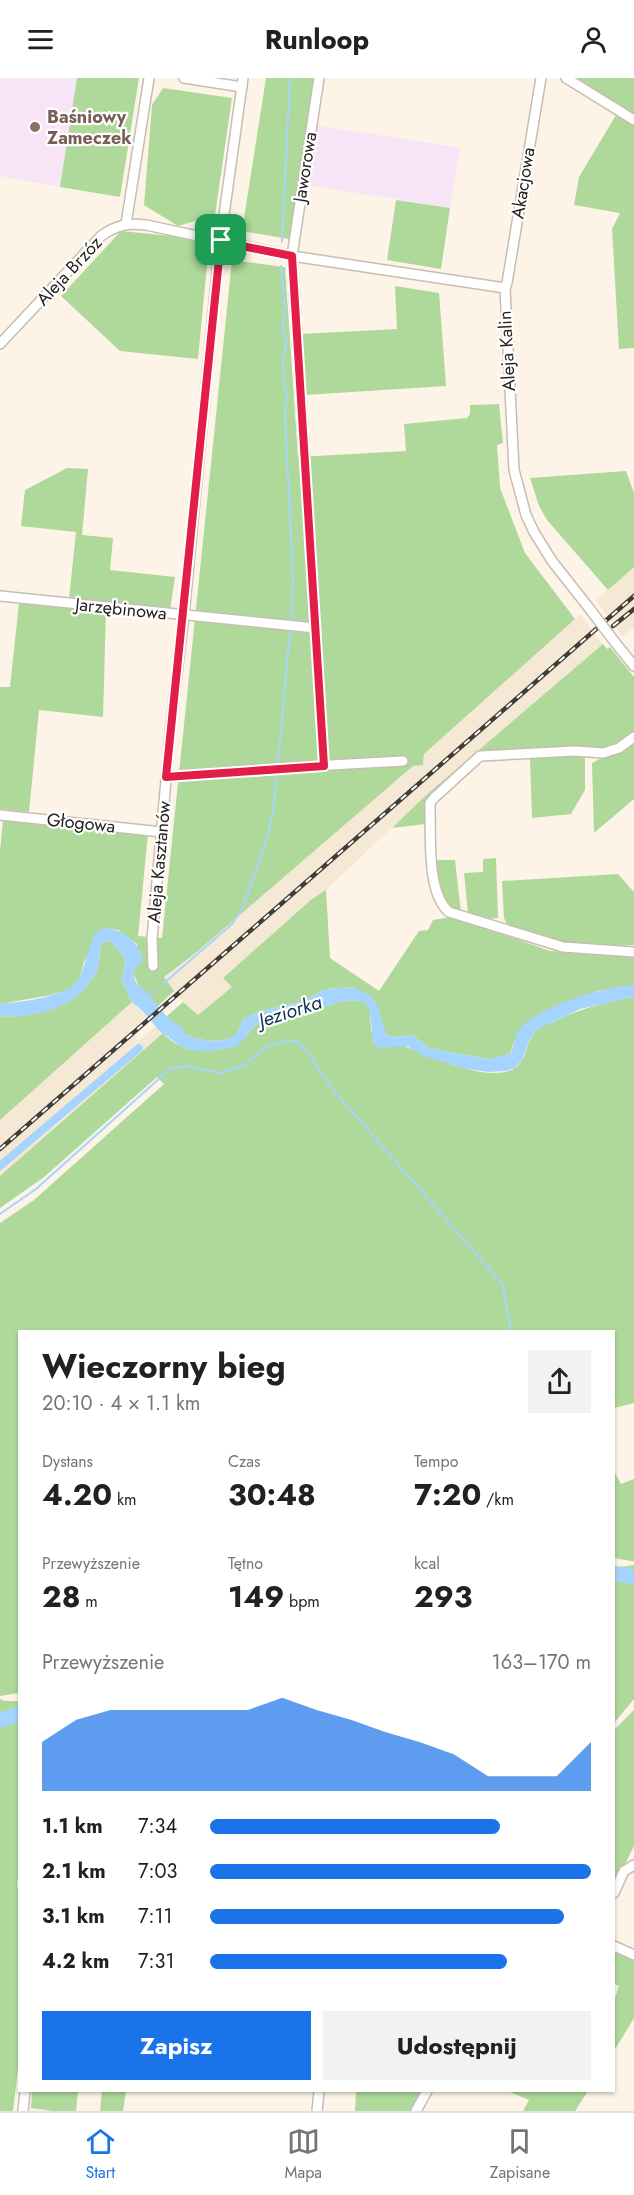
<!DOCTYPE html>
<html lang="pl">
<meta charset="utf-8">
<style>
body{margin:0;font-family:Jost,sans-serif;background:#f2f2f2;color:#202124;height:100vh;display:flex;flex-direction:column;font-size:22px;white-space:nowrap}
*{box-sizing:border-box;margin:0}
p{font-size:20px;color:#757577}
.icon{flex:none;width:33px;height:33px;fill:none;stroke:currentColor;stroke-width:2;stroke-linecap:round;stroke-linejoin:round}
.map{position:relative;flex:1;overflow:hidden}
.details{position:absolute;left:18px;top:1252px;width:597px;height:762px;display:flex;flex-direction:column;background:#fff;border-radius:0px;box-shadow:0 2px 4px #0004}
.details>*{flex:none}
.pin{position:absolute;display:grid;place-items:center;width:51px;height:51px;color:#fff;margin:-26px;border-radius:12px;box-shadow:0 3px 9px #0006}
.round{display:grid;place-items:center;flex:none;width:63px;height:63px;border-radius:0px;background:#f2f2f2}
.head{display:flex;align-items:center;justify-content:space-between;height:102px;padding:0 24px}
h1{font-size:33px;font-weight:700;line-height:45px}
.metrics{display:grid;grid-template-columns:repeat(3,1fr);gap:9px;height:102px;padding:6px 24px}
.metrics div{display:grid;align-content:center}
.metrics b{font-size:30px;font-weight:700}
.metrics small{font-size:16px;font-weight:400}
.metrics p{font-size:16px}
.chart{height:168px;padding:12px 24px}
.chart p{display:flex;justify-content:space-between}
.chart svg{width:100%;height:108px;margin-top:6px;fill:#1a73e8;opacity:.7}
.action{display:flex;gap:12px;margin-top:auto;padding:12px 24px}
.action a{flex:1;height:69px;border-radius:0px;background:#1a73e8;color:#fff;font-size:24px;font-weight:700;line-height:69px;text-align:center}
.action a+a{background:#f2f2f2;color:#202124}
ul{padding:0 24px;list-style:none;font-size:20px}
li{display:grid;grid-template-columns:96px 72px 1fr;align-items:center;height:45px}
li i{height:15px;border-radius:8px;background:#1a73e8}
header{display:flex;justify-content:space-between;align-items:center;height:78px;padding:0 24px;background:#fff;font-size:27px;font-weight:700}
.dock{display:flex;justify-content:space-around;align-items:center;height:84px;border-top:2px solid #e0e0e0;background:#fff;font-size:16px;color:#757577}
.dock a{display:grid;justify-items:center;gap:3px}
.dock .current{color:#1a73e8}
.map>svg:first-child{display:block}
</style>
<header><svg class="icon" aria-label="menu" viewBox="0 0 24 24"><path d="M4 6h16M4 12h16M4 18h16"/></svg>Runloop<svg class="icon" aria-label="person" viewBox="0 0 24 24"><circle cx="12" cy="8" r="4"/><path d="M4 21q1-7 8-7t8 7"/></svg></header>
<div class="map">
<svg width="634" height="2033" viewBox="0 0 634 2033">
<rect width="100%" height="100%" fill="#fdf4e7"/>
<g fill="#f5e8d4">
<path d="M634,489V549L623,559L596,522Z"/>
<path d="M580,536L603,566L425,718L326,812L312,821L224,900L232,909L198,937L180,921L164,900L413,688L423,687L424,676Z"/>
<path d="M132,924L148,937L130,953L138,963L157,947L163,955L0,1098V1042Z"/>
</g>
<g fill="#f7e5f7">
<path d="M0,0H77L60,109L0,98Z"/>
<path d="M316,47L460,70L450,130L308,107Z"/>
</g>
<g fill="#aed99a">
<path d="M77,0H139L120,119L60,109Z"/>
<path d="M266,0H316L289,161L242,153Z"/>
<path d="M573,0H634V36Z"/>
<path d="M163,10L232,20L215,137L178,148L144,127L152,27Z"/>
<path d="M616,37L634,48V270L619,271L612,151L620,135L574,127L579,99Z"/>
<path d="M396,122L450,130L441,191L387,182Z"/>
<path d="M121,153L182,159L209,166L198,281L120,273L61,218Z"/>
<path d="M232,182L285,189L298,379L406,373L404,346L467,340L470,336V327L499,326L503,365L497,367L500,410L525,475L575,541L424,676L423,687L413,688L198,873L164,899L174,913L157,929L139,909L134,897L137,866L118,852L105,850L84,884L79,902L70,911L51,917L0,926V773L3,742L148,756L138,858L162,860Z"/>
<path d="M395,208L439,215L446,308L305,317L301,256L397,251Z"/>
<path d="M67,390L88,391L82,457L113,460L110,492L175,499L170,532L69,521L76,454L21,448L25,412Z"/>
<path d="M626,393L634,415V489L608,512L547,442L539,428L530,400Z"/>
<path d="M19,525L106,534L103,639L39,632L29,734L0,731V609H10Z"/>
<path d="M603,566L607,571L610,569L634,599V654L610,670L598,672L484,675L434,717L428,743L425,746L392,750L425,718Z"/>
<path d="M634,663V721L594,755L592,685Z"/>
<path d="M577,677L585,680V712L571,736L532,740L530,679Z"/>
<path d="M496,780L498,840L484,841L468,835L464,795L483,794V781Z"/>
<path d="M437,782H455L461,834L447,829L438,807Z"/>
<path d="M618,796L634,814V867L600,868L556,865L508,848L504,840L502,803Z"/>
<path d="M326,812L330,880L379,913L419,853L428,852L433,842L452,839L462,842L550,873L634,878V907L597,913L515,961L510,976L488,981L444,973L428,970L413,957L398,959L386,957L382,944L354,909L326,911L301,924L261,933L243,941C241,945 240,950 238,954C227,969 192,962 179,953C174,949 170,943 166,939L183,924L198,937L232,909L223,900L312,821Z"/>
<path d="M110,863L124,878L125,889L121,901L132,924L0,1042V938C34,941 83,926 97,892C100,886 99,876 100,869L104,864Z"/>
<path d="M634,919V1325L614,1330V1254H20L19,1615L0,1618V1145L34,1122L164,1006L157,999L43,1100L0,1130V1098L163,955C184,978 216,977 242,962C248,958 251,950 258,945C276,942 294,940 311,934C331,928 344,917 367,925L370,934L371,953C401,965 485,1010 515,990C527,982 526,964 535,954C538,949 545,947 551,945C578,931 604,925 634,919Z"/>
<path d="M614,1393L621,1406L634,1401V1483H631L614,1480Z"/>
<path d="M614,1487L619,1489L634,1487V1496H632L634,1502V1621L614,1645Z"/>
<path d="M0,1621L5,1623H20V1783L17,1808L20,1816V1972L13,2033H0Z"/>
<path d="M634,1632V1768L614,1808V1652Z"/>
<path d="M614,1874L634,1882V1940L614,1973V1923L619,1908L614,1906Z"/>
<path d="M32,2013H78L76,2033H53L31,2030Z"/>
<path d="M102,2013H126L123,2033H100Z"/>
<path d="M356,2013H425L413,2033H355Z"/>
<path d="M508,2013H588L575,2033H523L529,2022Z"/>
</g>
<g fill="#a5d4ff">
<path d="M105,850C125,852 139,864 143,883C140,886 134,890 134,895C133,907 149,921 157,929L148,937L132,924L121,901L125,889L124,878L110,863L104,864L100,869C99,876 100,886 97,892C81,929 36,941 0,938V926C19,924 71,919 79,900C85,888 89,869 95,855Z"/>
<path d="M634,907V919L580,931L536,952L530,961L522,982L515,990L505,993L489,994L466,991L424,978L407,968L379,970L373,965L370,934L367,926C346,917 330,928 311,934C294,940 276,942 258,945C249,951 245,963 236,968C232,970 226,970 222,971C191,977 177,970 157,947L166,939C170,943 174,949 179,953C192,962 227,969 238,954C240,950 241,945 243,941L261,933L301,924L326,911L354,909L372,919L378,929L386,957L398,959L413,957L428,970L444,973L487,981L510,976C515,968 514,958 520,950C540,928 605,908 634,907Z"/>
</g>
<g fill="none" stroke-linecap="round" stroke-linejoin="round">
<g stroke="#a5d4ff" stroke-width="2">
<path d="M282,164L290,0"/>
<path d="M281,188L285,235L282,252L287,262L283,281L284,306L287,315L285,338L293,501L291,543"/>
<path d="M278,684L290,553"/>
<path d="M163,906L232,846L243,829L268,756L273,734L277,695"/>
<path d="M146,921L157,911"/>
<path d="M0,1136L36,1111L170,991L186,988L219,995L242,988L270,967L289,962L297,964L308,975L329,1007L497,1200L503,1208L511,1254"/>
</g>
<path stroke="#a5d4ff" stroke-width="8" d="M0,1088L139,970"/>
<g stroke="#a5d4ff" stroke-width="15">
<path d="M139,917L165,948L177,955"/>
<path d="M614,1495L634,1499"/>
<path d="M0,1642L20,1636"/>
</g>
<defs>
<g id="street">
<path d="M184,0L242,9"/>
<path d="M319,0L292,178L324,688"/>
<path d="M541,0L507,205L505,210L514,392L526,437L534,454L552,483L589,530"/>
<path d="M566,0L634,42"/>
<path d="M126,146L149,0"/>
<path d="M0,266L101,158C116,147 128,145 146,147L292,178L505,210"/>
<path d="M0,518L315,550"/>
<path d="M614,563L634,588"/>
<path d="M634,659L619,670L603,675L575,673L480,678L434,720L430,725V735C431,763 427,815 449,834L563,869L634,874"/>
<path d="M166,699L277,690L403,683"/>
<path d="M0,737L162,754"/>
<path d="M153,888L152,861L171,645L184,537L219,173L243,0"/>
<path d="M614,1815L624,1793L634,1787"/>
<path d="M614,1868L634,1877"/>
<path d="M23,2033L25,2013"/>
<path d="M317,2033L319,2013"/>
<path d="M416,2033L427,2013"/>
</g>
</defs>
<use href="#street" stroke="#c6beb1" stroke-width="12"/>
<use href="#street" stroke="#fff" stroke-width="9"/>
<defs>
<g id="rail">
<path d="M613,548L634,531"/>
<path d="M0,1071L634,518"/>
</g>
</defs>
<use href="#rail" stroke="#413d37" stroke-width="4.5"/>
<use href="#rail" stroke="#fff" stroke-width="2" stroke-dasharray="7" stroke-linecap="butt"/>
<defs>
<path id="street-bridge" d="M589,530L614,563"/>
</defs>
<use href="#street-bridge" stroke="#c6beb1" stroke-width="12" stroke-linecap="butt"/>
<use href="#street-bridge" stroke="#fff" stroke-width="9"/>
</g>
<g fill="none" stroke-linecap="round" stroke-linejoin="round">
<defs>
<path id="route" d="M221,162L237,167L292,178L324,688L166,699Z"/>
</defs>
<use href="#route" stroke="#fff" stroke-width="12"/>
<use href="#route" stroke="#e11d48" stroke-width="8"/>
</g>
<circle fill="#8d6e63" stroke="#fff" stroke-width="2" cx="35" cy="49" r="6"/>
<g text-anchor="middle" stroke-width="4.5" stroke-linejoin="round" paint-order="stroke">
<g font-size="18" font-weight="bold" fill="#785e54" stroke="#fff" text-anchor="start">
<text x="47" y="45">Baśniowy<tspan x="47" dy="21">Zameczek</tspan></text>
</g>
<g font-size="18" fill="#26231e" stroke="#fff">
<text transform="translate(305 89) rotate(-81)" y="6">Jaworowa</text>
<text transform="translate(523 105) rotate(-81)" y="6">Akacjowa</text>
<text transform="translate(69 193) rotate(-47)" y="6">Aleja Brzóz</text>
<text transform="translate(507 273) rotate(-93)" y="6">Aleja Kalin</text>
<text transform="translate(121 531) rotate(6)" y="6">Jarzębinowa</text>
<text transform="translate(81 745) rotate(6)" y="6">Głogowa</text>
<text transform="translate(159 784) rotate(-85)" y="6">Aleja Kasztanów</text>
</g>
<g font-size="20" font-style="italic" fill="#0f324d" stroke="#fff">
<text transform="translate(290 933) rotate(-18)" y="7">Jeziorka</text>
</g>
</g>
</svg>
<div class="pin" style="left:221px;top:162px;background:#1e9e55"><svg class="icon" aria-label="arrive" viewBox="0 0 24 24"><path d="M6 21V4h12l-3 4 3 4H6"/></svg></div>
<section class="details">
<div class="head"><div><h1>Wieczorny bieg</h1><p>20:10 · 4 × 1.1 km</p></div><a class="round"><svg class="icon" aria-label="share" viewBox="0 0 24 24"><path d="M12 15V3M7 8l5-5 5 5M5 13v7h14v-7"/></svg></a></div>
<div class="metrics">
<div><p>Dystans</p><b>4.20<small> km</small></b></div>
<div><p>Czas</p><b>30:48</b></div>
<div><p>Tempo</p><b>7:20<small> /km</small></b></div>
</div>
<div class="metrics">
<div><p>Przewyższenie</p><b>28<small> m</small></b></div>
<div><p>Tętno</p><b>149<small> bpm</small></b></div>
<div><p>kcal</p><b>293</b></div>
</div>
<div class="chart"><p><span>Przewyższenie</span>163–170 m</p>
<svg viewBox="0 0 160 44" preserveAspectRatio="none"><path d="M0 44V24L10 15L20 11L30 11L40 11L50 11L60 11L70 6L80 11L90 15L100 20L110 24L120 29L130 38L140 38L150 38L160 24V44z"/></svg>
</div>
<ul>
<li><b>1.1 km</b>7:34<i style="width:76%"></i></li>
<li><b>2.1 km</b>7:03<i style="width:100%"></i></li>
<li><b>3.1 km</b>7:11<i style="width:93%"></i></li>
<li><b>4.2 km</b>7:31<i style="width:78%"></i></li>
</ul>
<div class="action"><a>Zapisz</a><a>Udostępnij</a></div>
</section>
</div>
<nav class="dock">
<a class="current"><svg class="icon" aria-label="home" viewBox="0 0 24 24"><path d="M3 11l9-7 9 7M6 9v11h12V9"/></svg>Start</a>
<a><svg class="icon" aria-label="map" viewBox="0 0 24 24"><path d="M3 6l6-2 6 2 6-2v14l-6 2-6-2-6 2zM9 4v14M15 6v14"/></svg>Mapa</a>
<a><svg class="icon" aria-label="saved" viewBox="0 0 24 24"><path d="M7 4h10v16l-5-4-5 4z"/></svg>Zapisane</a>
</nav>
